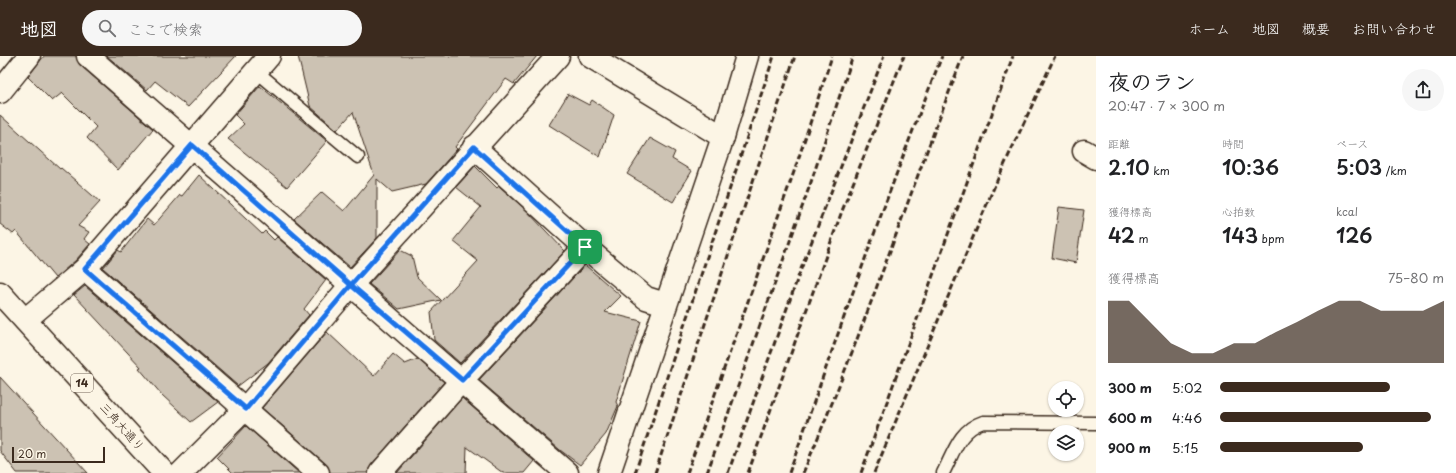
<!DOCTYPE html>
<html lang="ja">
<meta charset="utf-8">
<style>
body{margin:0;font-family:"Playpen Sans","Klee One",sans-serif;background:#f6f6f6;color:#202124;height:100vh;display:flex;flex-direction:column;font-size:15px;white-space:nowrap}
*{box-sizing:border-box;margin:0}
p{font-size:13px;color:#757577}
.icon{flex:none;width:22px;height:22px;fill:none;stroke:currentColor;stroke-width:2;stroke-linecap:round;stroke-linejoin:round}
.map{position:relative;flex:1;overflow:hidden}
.panel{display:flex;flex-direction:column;background:#fff;width:360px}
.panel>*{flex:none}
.tools{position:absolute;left:1048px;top:325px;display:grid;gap:8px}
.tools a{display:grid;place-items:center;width:36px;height:36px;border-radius:50%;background:#fff;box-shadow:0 1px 3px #0004;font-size:20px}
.scale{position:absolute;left:12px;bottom:10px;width:93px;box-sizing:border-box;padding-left:4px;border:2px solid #3b2a1e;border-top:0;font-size:11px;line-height:14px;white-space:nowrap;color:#3b2a1e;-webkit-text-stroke:3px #fcf5e5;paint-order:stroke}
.pin{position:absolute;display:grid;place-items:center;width:34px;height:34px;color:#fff;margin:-17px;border-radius:8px;box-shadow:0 2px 6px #0006}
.round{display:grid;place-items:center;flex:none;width:42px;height:42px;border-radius:21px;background:#f6f6f6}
.head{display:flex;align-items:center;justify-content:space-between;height:68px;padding:0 12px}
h1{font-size:22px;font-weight:600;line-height:30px}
.stats{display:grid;grid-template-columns:repeat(3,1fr);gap:6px;height:68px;padding:4px 12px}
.stats div{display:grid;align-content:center}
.stats b{font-size:20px;font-weight:600}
.stats small{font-size:11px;font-weight:400}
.stats p{font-size:11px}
.chart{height:112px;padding:8px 12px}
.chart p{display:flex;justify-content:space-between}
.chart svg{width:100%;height:72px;margin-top:4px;fill:#3b2a1e;opacity:.7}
ul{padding:0 12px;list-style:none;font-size:13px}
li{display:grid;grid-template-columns:64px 48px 1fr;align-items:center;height:30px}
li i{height:10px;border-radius:5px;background:#3b2a1e}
header{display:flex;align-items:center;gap:24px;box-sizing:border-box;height:56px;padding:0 20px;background:#3b2a1e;color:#fff}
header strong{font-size:19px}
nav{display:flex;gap:22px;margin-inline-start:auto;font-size:14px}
.search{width:280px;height:36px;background:#f6f6f6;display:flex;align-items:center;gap:10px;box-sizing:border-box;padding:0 14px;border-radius:22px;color:#757577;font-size:15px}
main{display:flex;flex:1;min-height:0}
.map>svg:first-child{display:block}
</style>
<header>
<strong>地図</strong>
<div class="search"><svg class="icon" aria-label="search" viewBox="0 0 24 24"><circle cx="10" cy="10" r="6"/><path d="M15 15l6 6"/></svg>ここで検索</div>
<nav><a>ホーム</a><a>地図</a><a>概要</a><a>お問い合わせ</a></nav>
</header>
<main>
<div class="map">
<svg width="1096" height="417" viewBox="0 0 1096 417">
<rect width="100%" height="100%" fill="#fcf5e5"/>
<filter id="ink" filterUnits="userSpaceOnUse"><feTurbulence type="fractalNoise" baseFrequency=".025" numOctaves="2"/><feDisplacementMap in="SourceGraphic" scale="8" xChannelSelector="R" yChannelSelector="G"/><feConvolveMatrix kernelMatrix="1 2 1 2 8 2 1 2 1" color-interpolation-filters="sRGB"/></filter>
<g filter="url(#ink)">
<g fill="#ccc2b3" stroke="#3b2a1e">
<path d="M44,0H76L80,9L153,73L118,114L87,82L96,71L62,37L52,45L28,21Z"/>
<path d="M107,0H236L188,51L155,25L147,34Z"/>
<path d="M298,0H537L514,28L506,23L455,91L457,93L426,128L392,136L377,123V182L350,211L294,163L322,136L344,155L374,119L353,56L337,74L310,50Z"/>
<path d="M260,30L327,85L287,131L228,83L244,68L235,59Z"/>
<path d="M568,38L589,49L592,44L614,59L600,101L549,69Z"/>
<path d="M0,59L60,113L61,112L100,146L78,170L89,176L84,183L90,188L76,204L55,222L16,175L13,178L0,168Z"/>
<path d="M650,82L675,96L672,103L692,115L673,146L627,118Z"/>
<path d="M475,110L497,132L499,130L526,154L565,195L460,307L434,284L431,256L478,205L453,185L481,151L456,131Z"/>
<path d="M199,119L262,178L265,175L274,184L277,181L326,224L304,253L309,259L268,307L238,330L103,212L118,194L121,196L147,163L154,169L180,139L182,140Z"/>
<path d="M1059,151L1084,154L1076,207L1052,202Z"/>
<path d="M400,194L412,200L417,221L441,244L399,253L369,228Z"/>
<path d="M585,209L621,240L605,256L641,265L616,346L618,350L606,378L580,409L560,394L479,324Z"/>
<path d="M85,230L218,346L191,366L162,339L139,312L141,311L74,239Z"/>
<path d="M327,276L374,320L393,298L405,308L418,303L444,326L371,409L368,417H330L326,408L262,352Z"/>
<path d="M0,321L88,417H17L0,395Z"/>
<path d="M462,342L534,405L524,417H503L467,391L466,417H397Z"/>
<path d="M246,370L299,417H233L217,401Z"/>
</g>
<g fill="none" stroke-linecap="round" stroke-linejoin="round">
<defs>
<g id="service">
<path d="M256,15L358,101"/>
<path d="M943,417C954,396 959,374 983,366L1096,367"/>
</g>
<g id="minor">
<path d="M88,0L567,417"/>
<path d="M590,0L723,81"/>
<path d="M0,36L29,0"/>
<path d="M474,91L585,191L646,242L665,248"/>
<path d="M1084,95L1096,102"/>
<path d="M85,213L318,417"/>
<path d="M25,264L85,213L269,0"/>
<path d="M181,417L245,353L351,229L558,0"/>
<path d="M380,417L462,324L585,191"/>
<path d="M609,417L723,81L747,0"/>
</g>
<path id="primary" d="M0,237L164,417"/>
</defs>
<use href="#service" stroke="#3b2a1e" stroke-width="15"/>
<use href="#minor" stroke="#3b2a1e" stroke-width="25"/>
<use href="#primary" stroke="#3b2a1e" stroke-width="25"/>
<use href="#service" stroke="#fcf5e5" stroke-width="12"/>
<use href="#minor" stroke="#fcf5e5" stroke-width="22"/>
<use href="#primary" stroke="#fcf5e5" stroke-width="22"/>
<g stroke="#3b2a1e" stroke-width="3" stroke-dasharray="6 3" stroke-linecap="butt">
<path d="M635,417L774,0"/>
<path d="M655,417L795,0"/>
<path d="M687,417L796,110L832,0"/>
<path d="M707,417L810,129L853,0"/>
<path d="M728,417L801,213L884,0"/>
<path d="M748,417L842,155L904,0"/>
<path d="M789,417C838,277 887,138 942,0"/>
<path d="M803,417C862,280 909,138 963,0"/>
<path d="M861,417L1013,0"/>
<path d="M874,417L995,129L1055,0"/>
</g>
</g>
</g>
<g fill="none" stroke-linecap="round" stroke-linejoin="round" filter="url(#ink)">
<defs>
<path id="route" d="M585,191L462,324L351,229L192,89L85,213L246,353L351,229L474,91L585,191"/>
</defs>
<use href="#route" stroke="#fff" stroke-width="8"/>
<use href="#route" stroke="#1a73e8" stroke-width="5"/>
</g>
<g text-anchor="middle" stroke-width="3" stroke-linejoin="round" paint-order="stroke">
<rect fill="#fcf5e5" stroke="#75675a" stroke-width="1" x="71" y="318" width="22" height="18" rx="3"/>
<g font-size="11" font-weight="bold" fill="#3b2a1e">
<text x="82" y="331">14</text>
</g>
<g font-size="12" fill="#3b2a1e" stroke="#fcf5e5">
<text transform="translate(122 371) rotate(48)" y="4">三角大通り</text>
</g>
</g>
</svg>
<div class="tools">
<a><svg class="icon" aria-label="locate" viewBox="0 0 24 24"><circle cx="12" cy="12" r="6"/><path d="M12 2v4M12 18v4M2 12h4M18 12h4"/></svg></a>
<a><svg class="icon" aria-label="layers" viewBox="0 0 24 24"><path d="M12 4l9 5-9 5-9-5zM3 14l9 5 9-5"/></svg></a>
</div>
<div class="scale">20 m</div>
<div class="pin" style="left:585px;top:191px;background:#1e9e55"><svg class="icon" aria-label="arrive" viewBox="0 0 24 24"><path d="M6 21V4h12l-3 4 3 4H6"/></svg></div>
</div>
<section class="panel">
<div class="head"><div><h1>夜のラン</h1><p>20:47 · 7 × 300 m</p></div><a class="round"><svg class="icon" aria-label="share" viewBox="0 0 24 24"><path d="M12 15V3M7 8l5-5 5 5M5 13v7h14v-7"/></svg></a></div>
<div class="stats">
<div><p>距離</p><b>2.10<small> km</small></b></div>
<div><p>時間</p><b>10:36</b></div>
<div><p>ペース</p><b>5:03<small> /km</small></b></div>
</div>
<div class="stats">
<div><p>獲得標高</p><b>42<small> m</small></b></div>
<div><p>心拍数</p><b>143<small> bpm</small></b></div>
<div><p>kcal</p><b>126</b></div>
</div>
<div class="chart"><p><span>獲得標高</span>75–80 m</p>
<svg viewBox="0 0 160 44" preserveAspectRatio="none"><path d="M0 44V6L10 6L20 19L30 32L40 38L50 38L60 32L70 32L80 25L90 19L100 12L110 6L120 6L130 12L140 12L150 12L160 6V44z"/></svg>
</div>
<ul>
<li><b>300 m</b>5:02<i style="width:76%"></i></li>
<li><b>600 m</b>4:46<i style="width:94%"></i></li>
<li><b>900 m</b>5:15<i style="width:64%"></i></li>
</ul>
</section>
</main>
